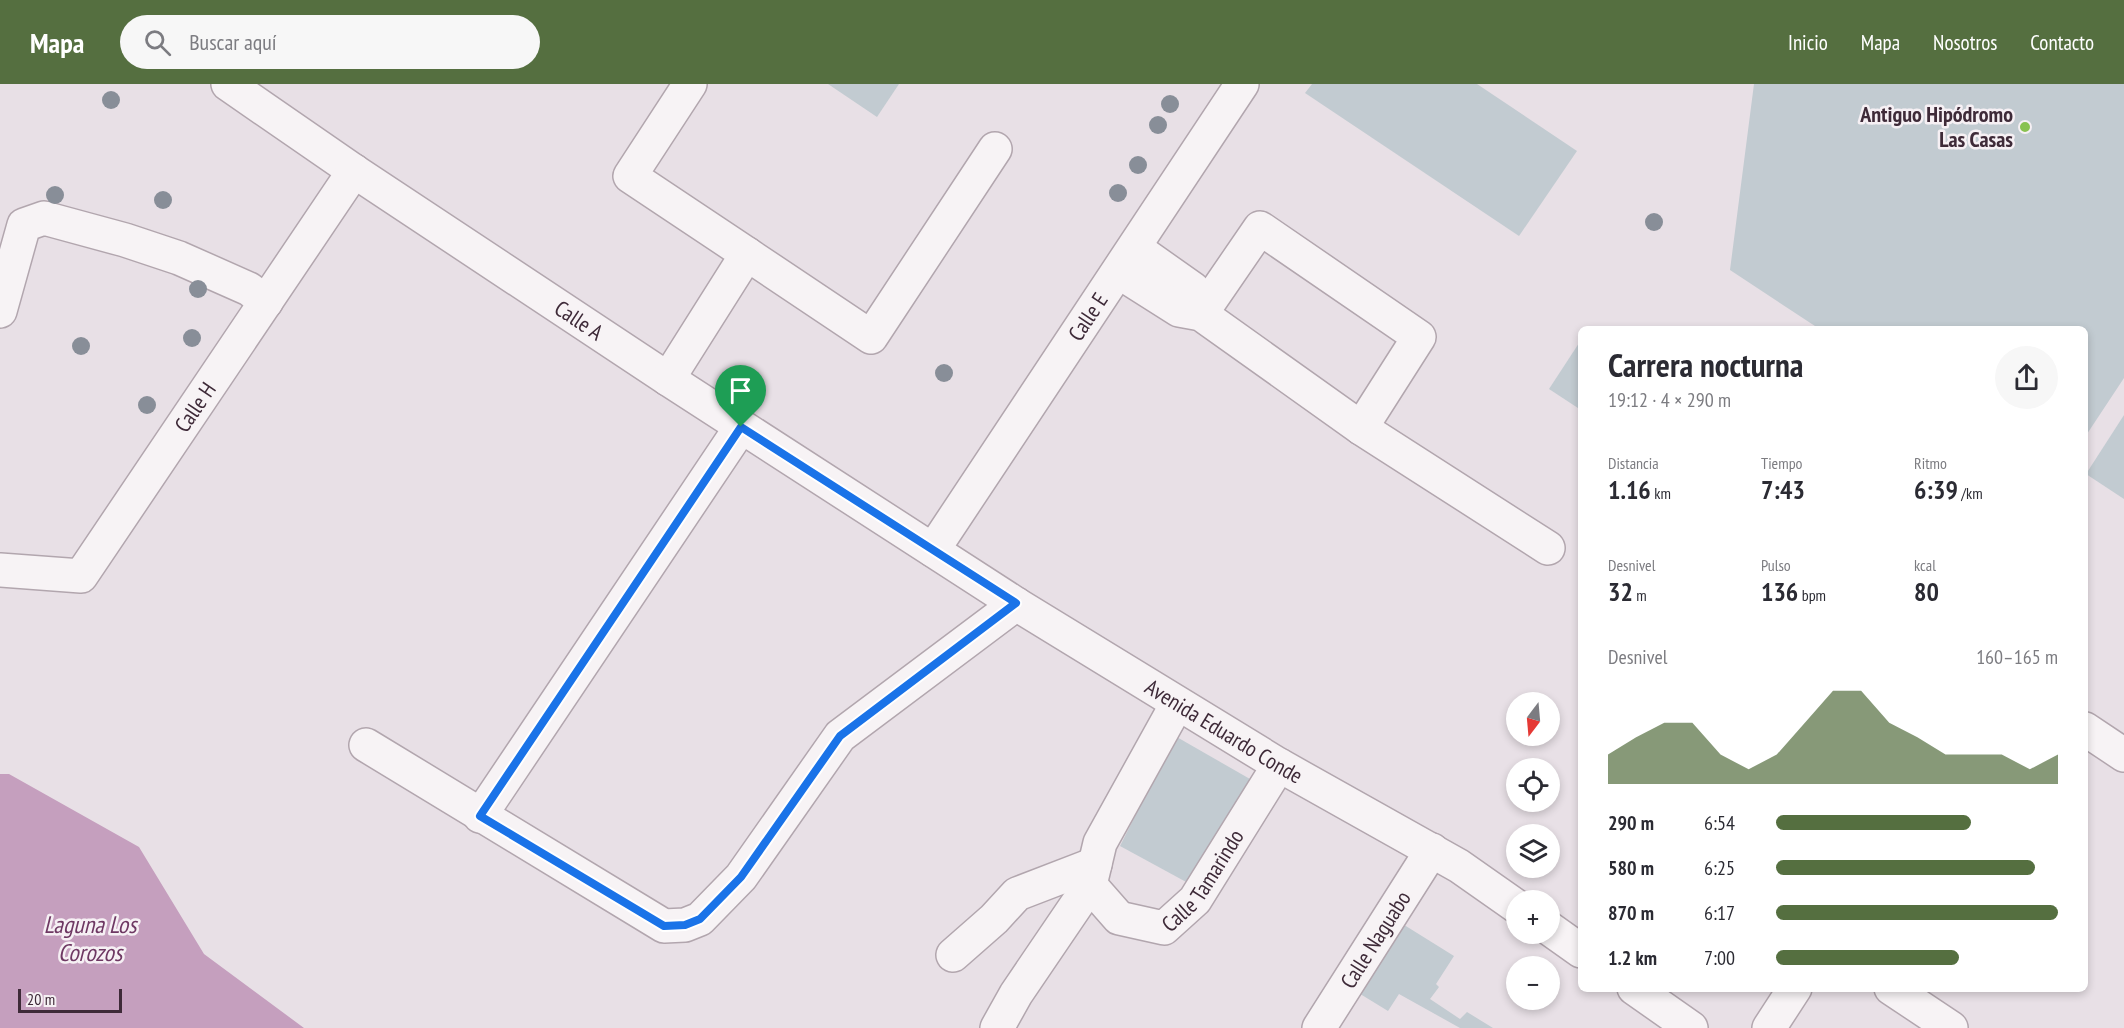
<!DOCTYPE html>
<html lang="es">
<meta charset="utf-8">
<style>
body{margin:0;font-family:"PT Sans Narrow",sans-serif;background:#f7f7f7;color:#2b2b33;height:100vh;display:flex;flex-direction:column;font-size:22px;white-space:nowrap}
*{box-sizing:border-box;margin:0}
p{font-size:20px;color:#7c7c81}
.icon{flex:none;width:33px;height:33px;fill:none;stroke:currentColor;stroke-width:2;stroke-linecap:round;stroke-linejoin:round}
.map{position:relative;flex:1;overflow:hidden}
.drawer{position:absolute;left:1578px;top:242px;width:510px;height:666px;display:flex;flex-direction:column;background:#fff;border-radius:9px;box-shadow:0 3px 9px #0003}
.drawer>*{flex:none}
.needle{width:39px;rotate:196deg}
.tools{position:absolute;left:1506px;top:608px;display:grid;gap:12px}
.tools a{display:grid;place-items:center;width:54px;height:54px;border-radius:50%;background:#fff;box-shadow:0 3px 9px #0003;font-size:30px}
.scale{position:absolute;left:18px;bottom:15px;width:104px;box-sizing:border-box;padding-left:6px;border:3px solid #3e2a38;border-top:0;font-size:16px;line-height:21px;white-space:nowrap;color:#3e2a38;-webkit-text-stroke:4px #f6f0f4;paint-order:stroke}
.pin{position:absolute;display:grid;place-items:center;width:51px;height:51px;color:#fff;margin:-62px -26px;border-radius:50% 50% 50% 0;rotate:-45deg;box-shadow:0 0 6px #0007}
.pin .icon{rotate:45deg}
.round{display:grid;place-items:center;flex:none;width:63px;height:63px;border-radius:32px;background:#f7f7f7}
.overview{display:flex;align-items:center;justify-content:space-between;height:102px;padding:0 30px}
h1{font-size:33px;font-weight:700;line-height:45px}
.stats{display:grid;grid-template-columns:repeat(3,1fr);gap:9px;height:102px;padding:6px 30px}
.stats div{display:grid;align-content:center}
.stats b{font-size:26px;font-weight:700}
.stats small{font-size:16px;font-weight:400}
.stats p{font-size:16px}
.chart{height:168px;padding:12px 30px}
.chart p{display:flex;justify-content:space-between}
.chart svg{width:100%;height:108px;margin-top:6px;fill:#556f40;opacity:.7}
ul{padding:0 30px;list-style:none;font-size:20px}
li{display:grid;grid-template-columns:96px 72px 1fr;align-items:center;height:45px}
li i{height:15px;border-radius:8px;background:#556f40}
header{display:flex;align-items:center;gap:36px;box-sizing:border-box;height:84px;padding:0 30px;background:#556f40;color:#fff}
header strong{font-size:28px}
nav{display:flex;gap:33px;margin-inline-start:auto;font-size:21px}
.search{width:420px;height:54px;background:#f7f7f7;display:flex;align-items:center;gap:15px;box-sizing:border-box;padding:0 21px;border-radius:33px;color:#7c7c81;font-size:22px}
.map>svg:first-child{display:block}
</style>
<header>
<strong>Mapa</strong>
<div class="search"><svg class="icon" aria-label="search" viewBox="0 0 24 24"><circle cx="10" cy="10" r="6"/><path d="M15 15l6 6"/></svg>Buscar aquí</div>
<nav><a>Inicio</a><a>Mapa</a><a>Nosotros</a><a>Contacto</a></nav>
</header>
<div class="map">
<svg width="2124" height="944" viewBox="0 0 2124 944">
<rect width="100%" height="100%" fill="#e8e0e6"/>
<g fill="#c2cbd1">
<path d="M828,0H899L877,33Z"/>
<path d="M1312,0H1477L1577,67L1519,152L1305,9Z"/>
<path d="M1754,0H2124V294L2085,353V244H1818L1730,186Z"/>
<path d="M1581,256V326L1549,305Z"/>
<path d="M2124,331V415L2086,390Z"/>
<path d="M1175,652L1250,695L1188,799L1120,762Z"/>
<path d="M1401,839L1454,872L1436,900L1439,903L1430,915L1460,935L1467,928L1493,944H1460L1399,910L1388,927L1357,908Z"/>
</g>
<path fill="#c59fbe" d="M0,690H9L139,763L204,870L304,944H0Z"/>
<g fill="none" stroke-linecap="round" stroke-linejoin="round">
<defs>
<g id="minor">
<path id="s1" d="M228,0L354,87L668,295L1016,520L1279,681L1459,782L1516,822"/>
<path d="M1135,164L1193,205L1201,230"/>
<path d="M747,170L871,253L995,65"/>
<path d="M1119,188L1179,226L1201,230L1361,344L1548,464"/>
<path d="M0,227L24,141L44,134L125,156L179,174L249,205L266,218"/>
<path d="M1201,230L1260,144L1419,253L1361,344"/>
<path d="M668,295L747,170L630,92L690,0"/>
<path id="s2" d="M933,466L1242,0"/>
<path id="s3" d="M0,486L81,492L354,87"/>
<path id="s4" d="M1177,620L1100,759L1090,801L1119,834L1164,844L1195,816L1279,681"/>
<path d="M2085,645L2124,671"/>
<path d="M366,661L664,842L685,841L700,835L741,793L840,652L1016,520"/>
<path d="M480,732L741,343"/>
<path d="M1550,845L1581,867"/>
<path d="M953,871L994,835L1017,810L1095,780"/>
<path d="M1634,904L1691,944"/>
<path d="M1891,904L1951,944"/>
<path d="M997,944L1016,910L1090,801"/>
<path id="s5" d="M1319,944L1432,766"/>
<path d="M1769,944L1795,904"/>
</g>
</defs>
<use href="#minor" stroke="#b2a6ae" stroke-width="36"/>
<use href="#minor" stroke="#f7f3f5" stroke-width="33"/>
</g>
<g fill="#888e98">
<circle cx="111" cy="16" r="9"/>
<circle cx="1170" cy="20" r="9"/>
<circle cx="1158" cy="41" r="9"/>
<circle cx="1138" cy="81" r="9"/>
<circle cx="1118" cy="109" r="9"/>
<circle cx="55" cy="111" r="9"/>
<circle cx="163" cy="116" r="9"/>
<circle cx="1654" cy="138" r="9"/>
<circle cx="198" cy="205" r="9"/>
<circle cx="192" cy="254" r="9"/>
<circle cx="81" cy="262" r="9"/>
<circle cx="944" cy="289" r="9"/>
<circle cx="147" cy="321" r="9"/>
</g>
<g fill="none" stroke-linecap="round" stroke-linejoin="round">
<defs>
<path id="route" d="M741,343L1016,519L840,652L741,793L700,835L685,841L664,842L480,732Z"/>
</defs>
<use href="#route" stroke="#fff" stroke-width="12"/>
<use href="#route" stroke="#1a73e8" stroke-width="8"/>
</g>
<circle fill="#89c251" stroke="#f6f0f4" stroke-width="2" cx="2025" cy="43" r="6"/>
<g text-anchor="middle" stroke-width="5" stroke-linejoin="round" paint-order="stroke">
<g font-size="22" font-weight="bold" fill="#3e2a38" stroke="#f6f0f4" text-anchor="end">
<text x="2013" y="38">Antiguo Hipódromo<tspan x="2013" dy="25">Las Casas</tspan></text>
</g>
<g font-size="22" fill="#3e2a38" stroke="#f6f0f4">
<text dy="8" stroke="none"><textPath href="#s2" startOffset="280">Calle E</textPath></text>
<text dy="8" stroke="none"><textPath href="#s1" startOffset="423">Calle A</textPath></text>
<text dy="8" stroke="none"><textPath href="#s3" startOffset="285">Calle H</textPath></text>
<text dy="8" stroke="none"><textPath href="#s1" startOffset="1188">Avenida Eduardo Conde</textPath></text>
<text dy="8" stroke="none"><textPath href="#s4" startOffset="354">Calle Tamarindo</textPath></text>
<text dy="8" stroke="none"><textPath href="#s5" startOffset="105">Calle Naguabo</textPath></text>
</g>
<g font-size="24" font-style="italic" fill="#6e3863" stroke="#f6f0f4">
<text x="90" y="849">Laguna Los<tspan x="90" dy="28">Corozos</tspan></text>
</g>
</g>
</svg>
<div class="tools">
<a><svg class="needle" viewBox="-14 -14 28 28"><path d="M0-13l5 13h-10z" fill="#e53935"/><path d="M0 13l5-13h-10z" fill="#7c7c81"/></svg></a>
<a><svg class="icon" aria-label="locate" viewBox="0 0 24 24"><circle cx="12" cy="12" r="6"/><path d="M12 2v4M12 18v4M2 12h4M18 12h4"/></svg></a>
<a><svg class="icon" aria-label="layers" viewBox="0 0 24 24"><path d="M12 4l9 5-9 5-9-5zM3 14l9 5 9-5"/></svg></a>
<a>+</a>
<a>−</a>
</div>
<div class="scale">20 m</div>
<div class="pin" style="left:741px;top:343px;background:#1e9e55"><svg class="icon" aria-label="arrive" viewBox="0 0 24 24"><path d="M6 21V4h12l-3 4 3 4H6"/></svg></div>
<section class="drawer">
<div class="overview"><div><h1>Carrera nocturna</h1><p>19:12 · 4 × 290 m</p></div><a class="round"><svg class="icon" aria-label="share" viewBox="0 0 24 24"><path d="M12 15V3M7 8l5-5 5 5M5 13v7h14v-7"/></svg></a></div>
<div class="stats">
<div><p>Distancia</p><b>1.16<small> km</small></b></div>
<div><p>Tiempo</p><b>7:43</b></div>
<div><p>Ritmo</p><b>6:39<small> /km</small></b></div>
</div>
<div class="stats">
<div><p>Desnivel</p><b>32<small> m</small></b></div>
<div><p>Pulso</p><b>136<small> bpm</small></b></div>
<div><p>kcal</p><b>80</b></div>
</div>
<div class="chart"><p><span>Desnivel</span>160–165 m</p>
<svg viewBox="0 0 160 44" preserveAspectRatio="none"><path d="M0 44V32L10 25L20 19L30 19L40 32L50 38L60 32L70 19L80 6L90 6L100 19L110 25L120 32L130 32L140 32L150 38L160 32V44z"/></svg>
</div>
<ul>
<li><b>290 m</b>6:54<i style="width:69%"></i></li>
<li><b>580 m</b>6:25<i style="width:92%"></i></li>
<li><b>870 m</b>6:17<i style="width:100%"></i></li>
<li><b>1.2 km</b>7:00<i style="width:65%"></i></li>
</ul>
</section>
</div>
